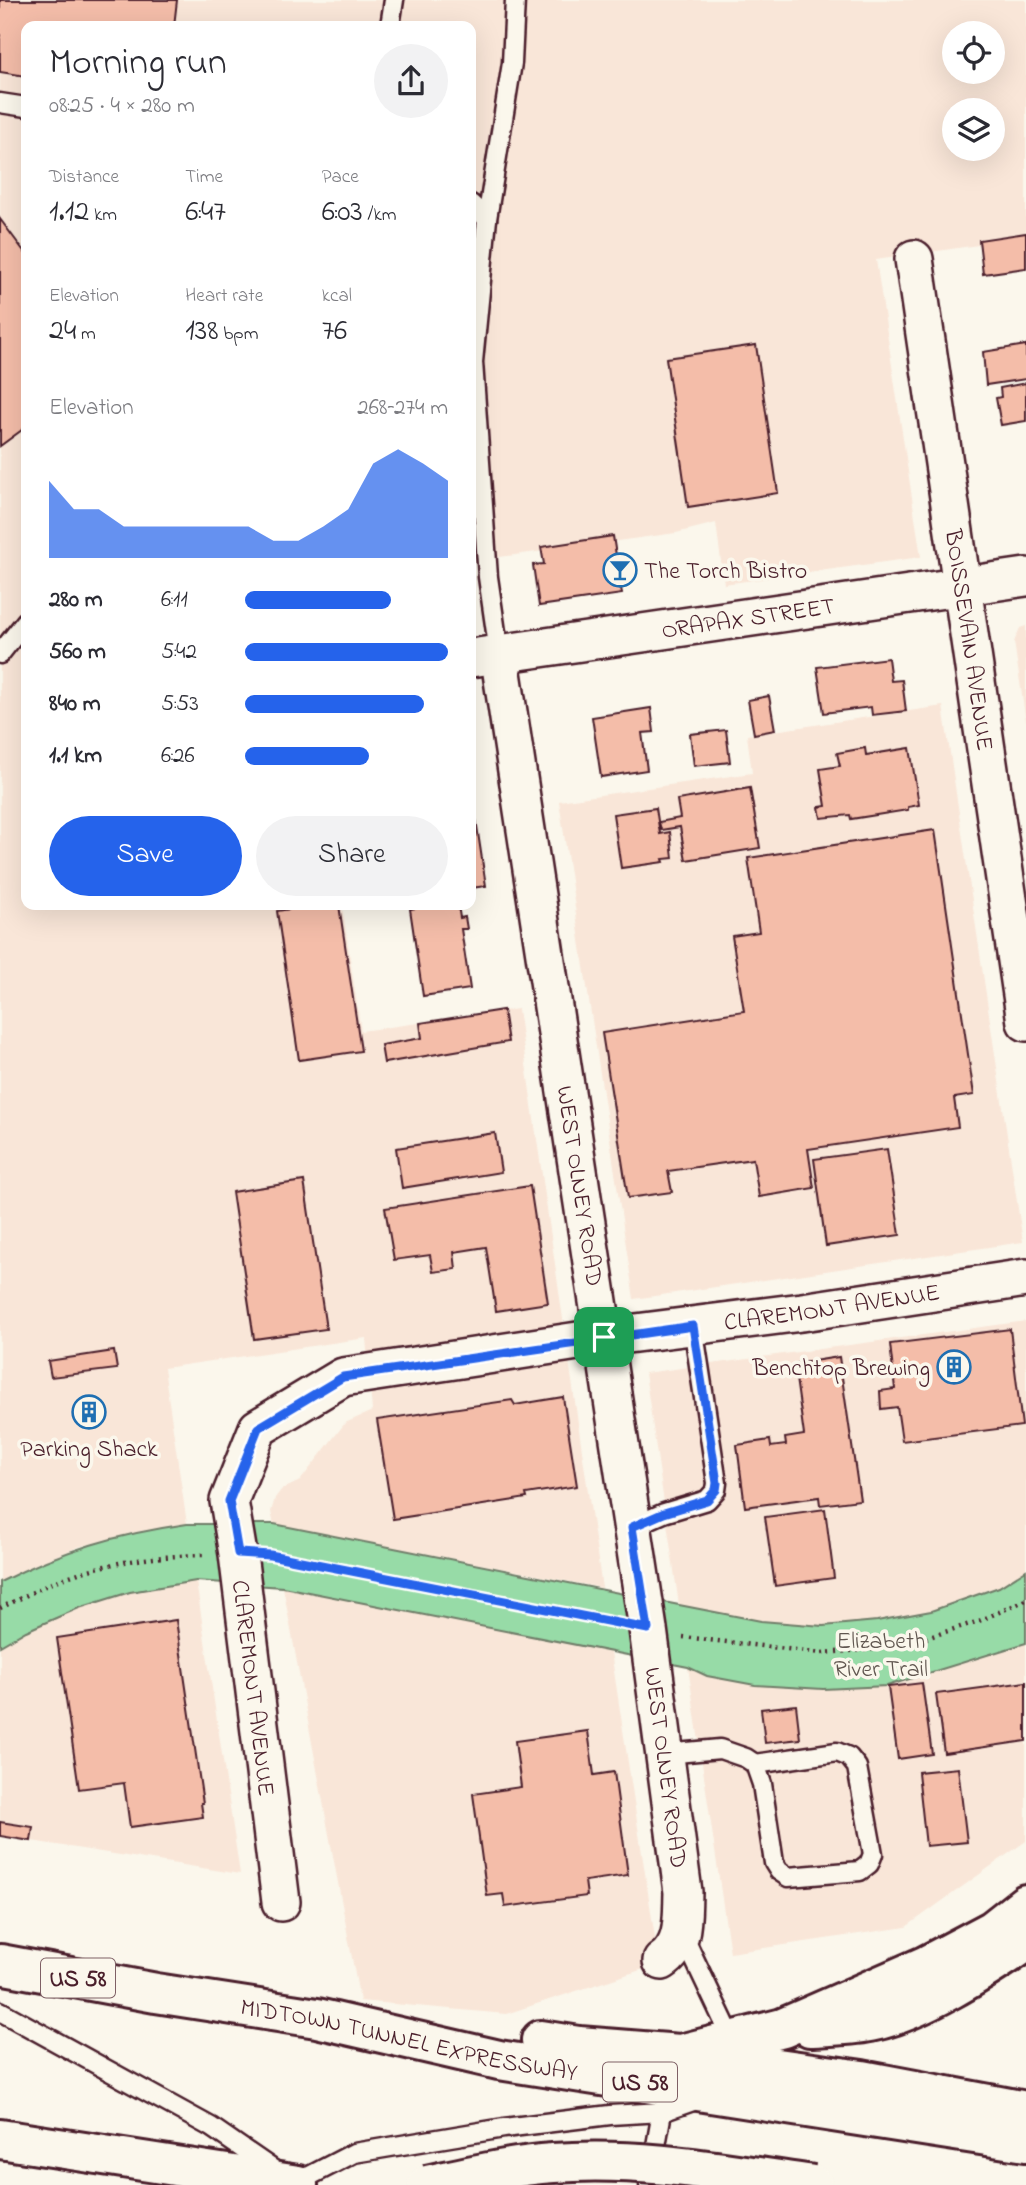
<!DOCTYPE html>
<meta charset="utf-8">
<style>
body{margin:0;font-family:"Indie Flower",sans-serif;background:#f2f2f3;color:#2b2b33;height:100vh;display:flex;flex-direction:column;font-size:26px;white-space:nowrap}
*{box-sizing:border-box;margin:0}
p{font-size:23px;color:#7c7c81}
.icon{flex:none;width:38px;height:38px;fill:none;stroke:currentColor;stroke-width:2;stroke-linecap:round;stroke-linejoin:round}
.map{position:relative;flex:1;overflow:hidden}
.sheet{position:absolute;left:21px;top:21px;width:455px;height:889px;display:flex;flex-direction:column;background:#fff;border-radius:14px;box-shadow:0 7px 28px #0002}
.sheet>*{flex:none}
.buttons{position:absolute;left:942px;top:21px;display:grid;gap:14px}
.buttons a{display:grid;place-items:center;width:63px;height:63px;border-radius:50%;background:#fff;box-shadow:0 7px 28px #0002;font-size:35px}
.pin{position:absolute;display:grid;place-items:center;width:60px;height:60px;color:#fff;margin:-30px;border-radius:14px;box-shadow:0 4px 10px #0006}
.round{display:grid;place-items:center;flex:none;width:74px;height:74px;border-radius:37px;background:#f2f2f3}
.summary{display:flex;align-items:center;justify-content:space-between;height:119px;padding:0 28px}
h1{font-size:38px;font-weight:600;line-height:52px}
.figures{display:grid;grid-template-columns:repeat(3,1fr);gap:10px;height:119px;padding:7px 28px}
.figures div{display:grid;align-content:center}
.figures b{font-size:30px;font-weight:600}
.figures small{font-size:19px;font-weight:400}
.figures p{font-size:19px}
.chart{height:196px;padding:14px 28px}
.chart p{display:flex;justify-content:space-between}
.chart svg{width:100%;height:126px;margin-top:7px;fill:#2563eb;opacity:.7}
.cta{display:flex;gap:14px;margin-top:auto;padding:14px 28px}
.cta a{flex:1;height:80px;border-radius:42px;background:#2563eb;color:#fff;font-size:28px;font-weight:600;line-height:80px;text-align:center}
.cta a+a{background:#f2f2f3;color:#2b2b33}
ul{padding:0 28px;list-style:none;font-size:23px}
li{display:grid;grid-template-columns:112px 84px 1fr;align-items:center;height:52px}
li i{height:18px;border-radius:9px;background:#2563eb}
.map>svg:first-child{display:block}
</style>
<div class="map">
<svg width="1026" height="2185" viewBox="0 0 1026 2185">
<rect width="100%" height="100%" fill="#fbf7ec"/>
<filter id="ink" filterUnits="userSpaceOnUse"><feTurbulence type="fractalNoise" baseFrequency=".0143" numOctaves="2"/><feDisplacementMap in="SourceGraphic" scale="14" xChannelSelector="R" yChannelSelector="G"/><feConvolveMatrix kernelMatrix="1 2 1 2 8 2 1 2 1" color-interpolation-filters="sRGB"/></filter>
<g filter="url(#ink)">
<g fill="#f9e6d8" fill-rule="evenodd">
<path d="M0,0H1026V238L876,260L921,557L724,584L716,523L676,533L471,561V26H26V905H342L361,1031L518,1009L602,1588L274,1524L271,1512L275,1498L281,1490L300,1481L345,1423L372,1411L366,1338L164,1368L187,1524L143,1531L78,1547L32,1566L0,1582ZM954,33H992V72H954ZM954,110H992V149H954Z"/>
<path d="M1026,626V722L1014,642L1020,628Z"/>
<path d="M943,706L1023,1242L634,1299L559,801L752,773L747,735Z"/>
<path d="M1026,1321V1570L999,1587L931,1611L877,1621L823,1626L761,1621L679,1605L645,1373Z"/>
<path d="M196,1581L240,1874L0,1836V1646L26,1631L79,1608L130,1592Z"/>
<path d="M283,1587L611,1652L659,1964L506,2014L360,2001Z"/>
<path d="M1026,1643V1841L906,1927L730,1953L688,1667L707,1676L1021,1645Z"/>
</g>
<path fill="#97dba7" stroke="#707d69" stroke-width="2" d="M187,1524H274L679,1605L761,1621L823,1626L877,1621L931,1611L999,1587L1026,1570V1643L887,1686L823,1689L755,1685L707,1676L688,1667L283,1587L196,1581L130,1592L79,1608L26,1631L0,1646V1582C63,1550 118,1534 187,1524Z"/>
<g fill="#f4bda9" stroke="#4a1f2b" stroke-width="2">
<path d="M0,0H177L174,26H26V76L0,72Z"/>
<path d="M0,219L26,254V427L0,446Z"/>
<path d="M1026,233V268L983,274L979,240Z"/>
<path d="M756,345L778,493L688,507L666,358Z"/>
<path d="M1026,345V379L986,385L983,352Z"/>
<path d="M1026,383V421L1001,425L996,398L1001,397L1000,388Z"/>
<path d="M613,536L622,594L539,606L533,565L544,564L541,547Z"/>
<path d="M888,658L891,681L902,680L906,711L872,715L871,707L824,713L817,667Z"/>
<path d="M769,696L775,730L754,734L748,700Z"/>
<path d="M651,708L654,732L642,733L647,770L601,777L592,717Z"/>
<path d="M726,730L730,762L694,766L690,734Z"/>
<path d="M865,748L866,755L910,748L919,805L908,807V810L851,819L850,815L821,818L819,807L826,806L820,769L840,766L837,753Z"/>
<path d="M471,786L486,886L471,888Z"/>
<path d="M750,788L760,848L686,860L680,827L661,830L659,822L680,818L677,800Z"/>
<path d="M656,808L660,834L670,832L673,858L663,859L664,862L621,868L613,814Z"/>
<path d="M935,830L974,1095L954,1098L958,1127L808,1149L814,1188L759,1197L753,1159L668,1171L672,1192L628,1198L602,1033L744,1011L732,936L759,932L748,858Z"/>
<path d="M316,905H339L361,1051L299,1060L277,911Z"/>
<path d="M437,905H458L460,918L465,917L467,929H461L470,989L423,996L410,909Z"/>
<path d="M503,1010L508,1042L384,1063L381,1045L422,1038L420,1023Z"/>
<path d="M495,1133L501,1172L402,1188L396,1148Z"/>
<path d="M887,1149L900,1235L826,1246L814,1159Z"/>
<path d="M304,1181L326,1329L254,1339L232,1192Z"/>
<path d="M530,1186L548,1303L496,1311L486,1247L454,1252L456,1269L433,1272L430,1255L394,1260L385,1208Z"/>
<path d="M1010,1329L1022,1426L902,1441L897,1407L881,1409L880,1391L895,1389L890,1344Z"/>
<path d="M114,1351L117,1369L51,1377L48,1361Z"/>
<path d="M839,1357L860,1500L820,1505L819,1497L745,1507L737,1445L770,1440L771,1447L786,1445L785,1438L804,1435L794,1364Z"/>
<path d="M563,1397L577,1486L526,1494L527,1498L393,1519L377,1420L512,1400L515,1405Z"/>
<path d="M825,1509L834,1578L775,1586L765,1517Z"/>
<path d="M176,1620L203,1803H201L203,1817L130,1827L124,1783L79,1789L57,1638Z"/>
<path d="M1026,1682V1741L944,1753L936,1694Z"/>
<path d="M922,1683L932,1754L898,1759L888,1687Z"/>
<path d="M796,1705L800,1739L765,1743L761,1709Z"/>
<path d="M588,1731L594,1775L614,1772L628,1875L585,1881L587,1896L505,1907L503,1894L487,1896L473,1794L521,1787L515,1741Z"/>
<path d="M958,1768L967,1842L926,1846L918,1772Z"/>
<path d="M0,1822L33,1827L31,1841L0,1836Z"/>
</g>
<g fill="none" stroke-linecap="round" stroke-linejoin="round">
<defs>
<g id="lane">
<path d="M390,26L394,0"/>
<path d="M0,103L26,107"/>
<path d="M471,204L487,219"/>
<path d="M499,653L488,577L473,362L487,219L512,63L515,0"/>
<path d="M0,654L26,621"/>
<path d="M632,1527L664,1513L707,1500L716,1490L717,1483L693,1326"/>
<path d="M665,1754L720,1749L746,1758L755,1764L762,1784L774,1863L779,1871L788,1877L860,1871L869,1864L873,1854L857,1767L849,1757L837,1752L755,1764"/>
<path d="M682,1933L733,2041"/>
<path d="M0,2011L211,2127L294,2184L354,2153L504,2128L610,2115L662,2112L696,2100"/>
<path d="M649,2185L662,2112"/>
</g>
<g id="street">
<path id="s1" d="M914,259L1026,1022"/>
<path id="s2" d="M499,653L648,1629L683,1892C682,1917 685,1946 662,1961"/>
<path id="s3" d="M471,658L1026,577"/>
<path id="s4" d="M281,1902L238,1554L229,1501L258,1428L343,1377L604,1337L802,1312L1026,1278"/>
</g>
<g id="highway">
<path id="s5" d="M0,1964L156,1993L317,2018L499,2060L1026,2142"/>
<path d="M810,2027C830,2026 851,2026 870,2022C921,2012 983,1971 1026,1942"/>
<path d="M541,2040L579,2046L680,2054L783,2028L925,1966L993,1930L1026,1904"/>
<path d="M700,2057L862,2080L1026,2111"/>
<path d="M0,2139L298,2185"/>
</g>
</defs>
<use href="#lane" stroke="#4a1f2b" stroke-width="23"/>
<use href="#street" stroke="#4a1f2b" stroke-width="42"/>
<use href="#highway" stroke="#4a1f2b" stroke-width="44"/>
<g stroke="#4a1f2b" stroke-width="4.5" stroke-dasharray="2 5" stroke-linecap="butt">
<path d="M271,1555L613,1622"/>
<path d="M0,1608C20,1599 39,1588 59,1580C105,1562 154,1556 203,1555"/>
<path d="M683,1637L822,1653L876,1649L917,1641L979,1621L1026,1600"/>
</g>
<use href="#lane" stroke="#fbf7ec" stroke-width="18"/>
<use href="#street" stroke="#fbf7ec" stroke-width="37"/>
<use href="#highway" stroke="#fbf7ec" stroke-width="38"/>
<defs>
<path id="primary-bridge" d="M427,2185C469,2176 511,2166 553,2163C641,2156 727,2173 813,2185"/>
</defs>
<use href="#primary-bridge" stroke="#4a1f2b" stroke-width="44" stroke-linecap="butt"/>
<use href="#primary-bridge" stroke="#fbf7ec" stroke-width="38"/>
</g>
</g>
<g fill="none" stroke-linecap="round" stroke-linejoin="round" filter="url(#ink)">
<defs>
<path id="route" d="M693,1326L717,1483L716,1490L707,1500L664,1513L632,1527L648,1629L270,1555L238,1553L229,1501L258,1428L343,1377Z"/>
</defs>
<use href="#route" stroke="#fff" stroke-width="14"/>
<use href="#route" stroke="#2563eb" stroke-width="9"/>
</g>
<defs>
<symbol id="bar-ring" viewBox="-11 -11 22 22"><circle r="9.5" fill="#fbf7ec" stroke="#1f6fb2" stroke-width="1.5"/><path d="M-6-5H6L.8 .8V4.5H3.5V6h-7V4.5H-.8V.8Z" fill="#1f6fb2"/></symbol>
<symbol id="building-ring" viewBox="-11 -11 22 22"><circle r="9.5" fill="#fbf7ec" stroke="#1f6fb2" stroke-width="1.5"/><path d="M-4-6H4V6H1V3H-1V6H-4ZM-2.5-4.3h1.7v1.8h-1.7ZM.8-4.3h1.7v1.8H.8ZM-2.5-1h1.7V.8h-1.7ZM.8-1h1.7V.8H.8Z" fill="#1f6fb2"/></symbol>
</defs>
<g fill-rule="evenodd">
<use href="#bar-ring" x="601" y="551" width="38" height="38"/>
<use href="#building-ring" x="935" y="1348" width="38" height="38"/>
<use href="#building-ring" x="70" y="1393" width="38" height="38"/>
</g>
<g text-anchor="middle" stroke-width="7" stroke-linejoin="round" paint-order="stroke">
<g fill="#fbf7ec" stroke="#7f6065" stroke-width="2">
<rect x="41" y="1958.5" width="74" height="39" rx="5"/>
<rect x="603" y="2062.5" width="74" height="39" rx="5"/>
</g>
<g font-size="23" font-weight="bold" fill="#4a1f2b">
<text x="78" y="1986">US 58</text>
<text x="640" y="2090">US 58</text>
</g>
<g font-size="24" fill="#4a1f2b" stroke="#fbf7ec" text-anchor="start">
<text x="644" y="578">The Torch Bistro</text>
<text x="930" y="1375" text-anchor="end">Benchtop Brewing</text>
<text x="89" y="1456" text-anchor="middle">Parking Shack</text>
</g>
<g font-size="24" fill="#4a1f2b" stroke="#fbf7ec">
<text dy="8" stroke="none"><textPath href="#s3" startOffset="280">ORAPAX STREET</textPath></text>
<text dy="8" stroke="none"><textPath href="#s1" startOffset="385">BOISSEVAIN AVENUE</textPath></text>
<text dy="8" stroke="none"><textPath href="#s2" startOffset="539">WEST OLNEY ROAD</textPath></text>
<text dy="8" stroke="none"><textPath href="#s4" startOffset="1076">CLAREMONT AVENUE</textPath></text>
<text transform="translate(254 1688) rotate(83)" y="8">CLAREMONT AVENUE</text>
<text dy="8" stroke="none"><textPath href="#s2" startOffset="1127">WEST OLNEY ROAD</textPath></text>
<text dy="8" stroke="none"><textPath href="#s5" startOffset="416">MIDTOWN TUNNEL EXPRESSWAY</textPath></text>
</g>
<g font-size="24" fill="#615750" stroke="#fbf7ec">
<text x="881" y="1648">Elizabeth<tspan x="881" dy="28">River Trail</tspan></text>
</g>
</g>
</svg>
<div class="buttons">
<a><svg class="icon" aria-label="locate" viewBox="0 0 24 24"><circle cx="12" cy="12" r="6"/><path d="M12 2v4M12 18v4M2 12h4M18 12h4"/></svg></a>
<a><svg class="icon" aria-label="layers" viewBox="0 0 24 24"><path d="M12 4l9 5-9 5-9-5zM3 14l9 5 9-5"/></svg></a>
</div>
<div class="pin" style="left:604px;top:1337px;background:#1e9e55"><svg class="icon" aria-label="arrive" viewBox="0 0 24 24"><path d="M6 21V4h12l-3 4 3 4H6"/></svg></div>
<section class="sheet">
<div class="summary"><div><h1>Morning run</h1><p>08:25 · 4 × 280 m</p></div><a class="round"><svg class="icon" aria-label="share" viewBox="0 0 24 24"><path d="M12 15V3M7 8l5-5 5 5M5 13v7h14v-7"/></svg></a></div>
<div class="figures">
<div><p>Distance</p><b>1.12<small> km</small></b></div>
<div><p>Time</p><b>6:47</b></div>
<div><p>Pace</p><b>6:03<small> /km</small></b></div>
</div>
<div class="figures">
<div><p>Elevation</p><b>24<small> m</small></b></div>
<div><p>Heart rate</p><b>138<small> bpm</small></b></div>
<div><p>kcal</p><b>76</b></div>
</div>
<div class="chart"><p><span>Elevation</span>268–274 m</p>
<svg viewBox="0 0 160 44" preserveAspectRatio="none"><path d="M0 44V17L10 27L20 27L30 33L40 33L50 33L60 33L70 33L80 33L90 38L100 38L110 33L120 27L130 11L140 6L150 11L160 17V44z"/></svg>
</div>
<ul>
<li><b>280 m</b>6:11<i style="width:72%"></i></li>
<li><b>560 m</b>5:42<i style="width:100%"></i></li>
<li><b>840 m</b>5:53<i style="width:88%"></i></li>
<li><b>1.1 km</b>6:26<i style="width:61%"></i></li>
</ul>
<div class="cta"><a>Save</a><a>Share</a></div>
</section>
</div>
